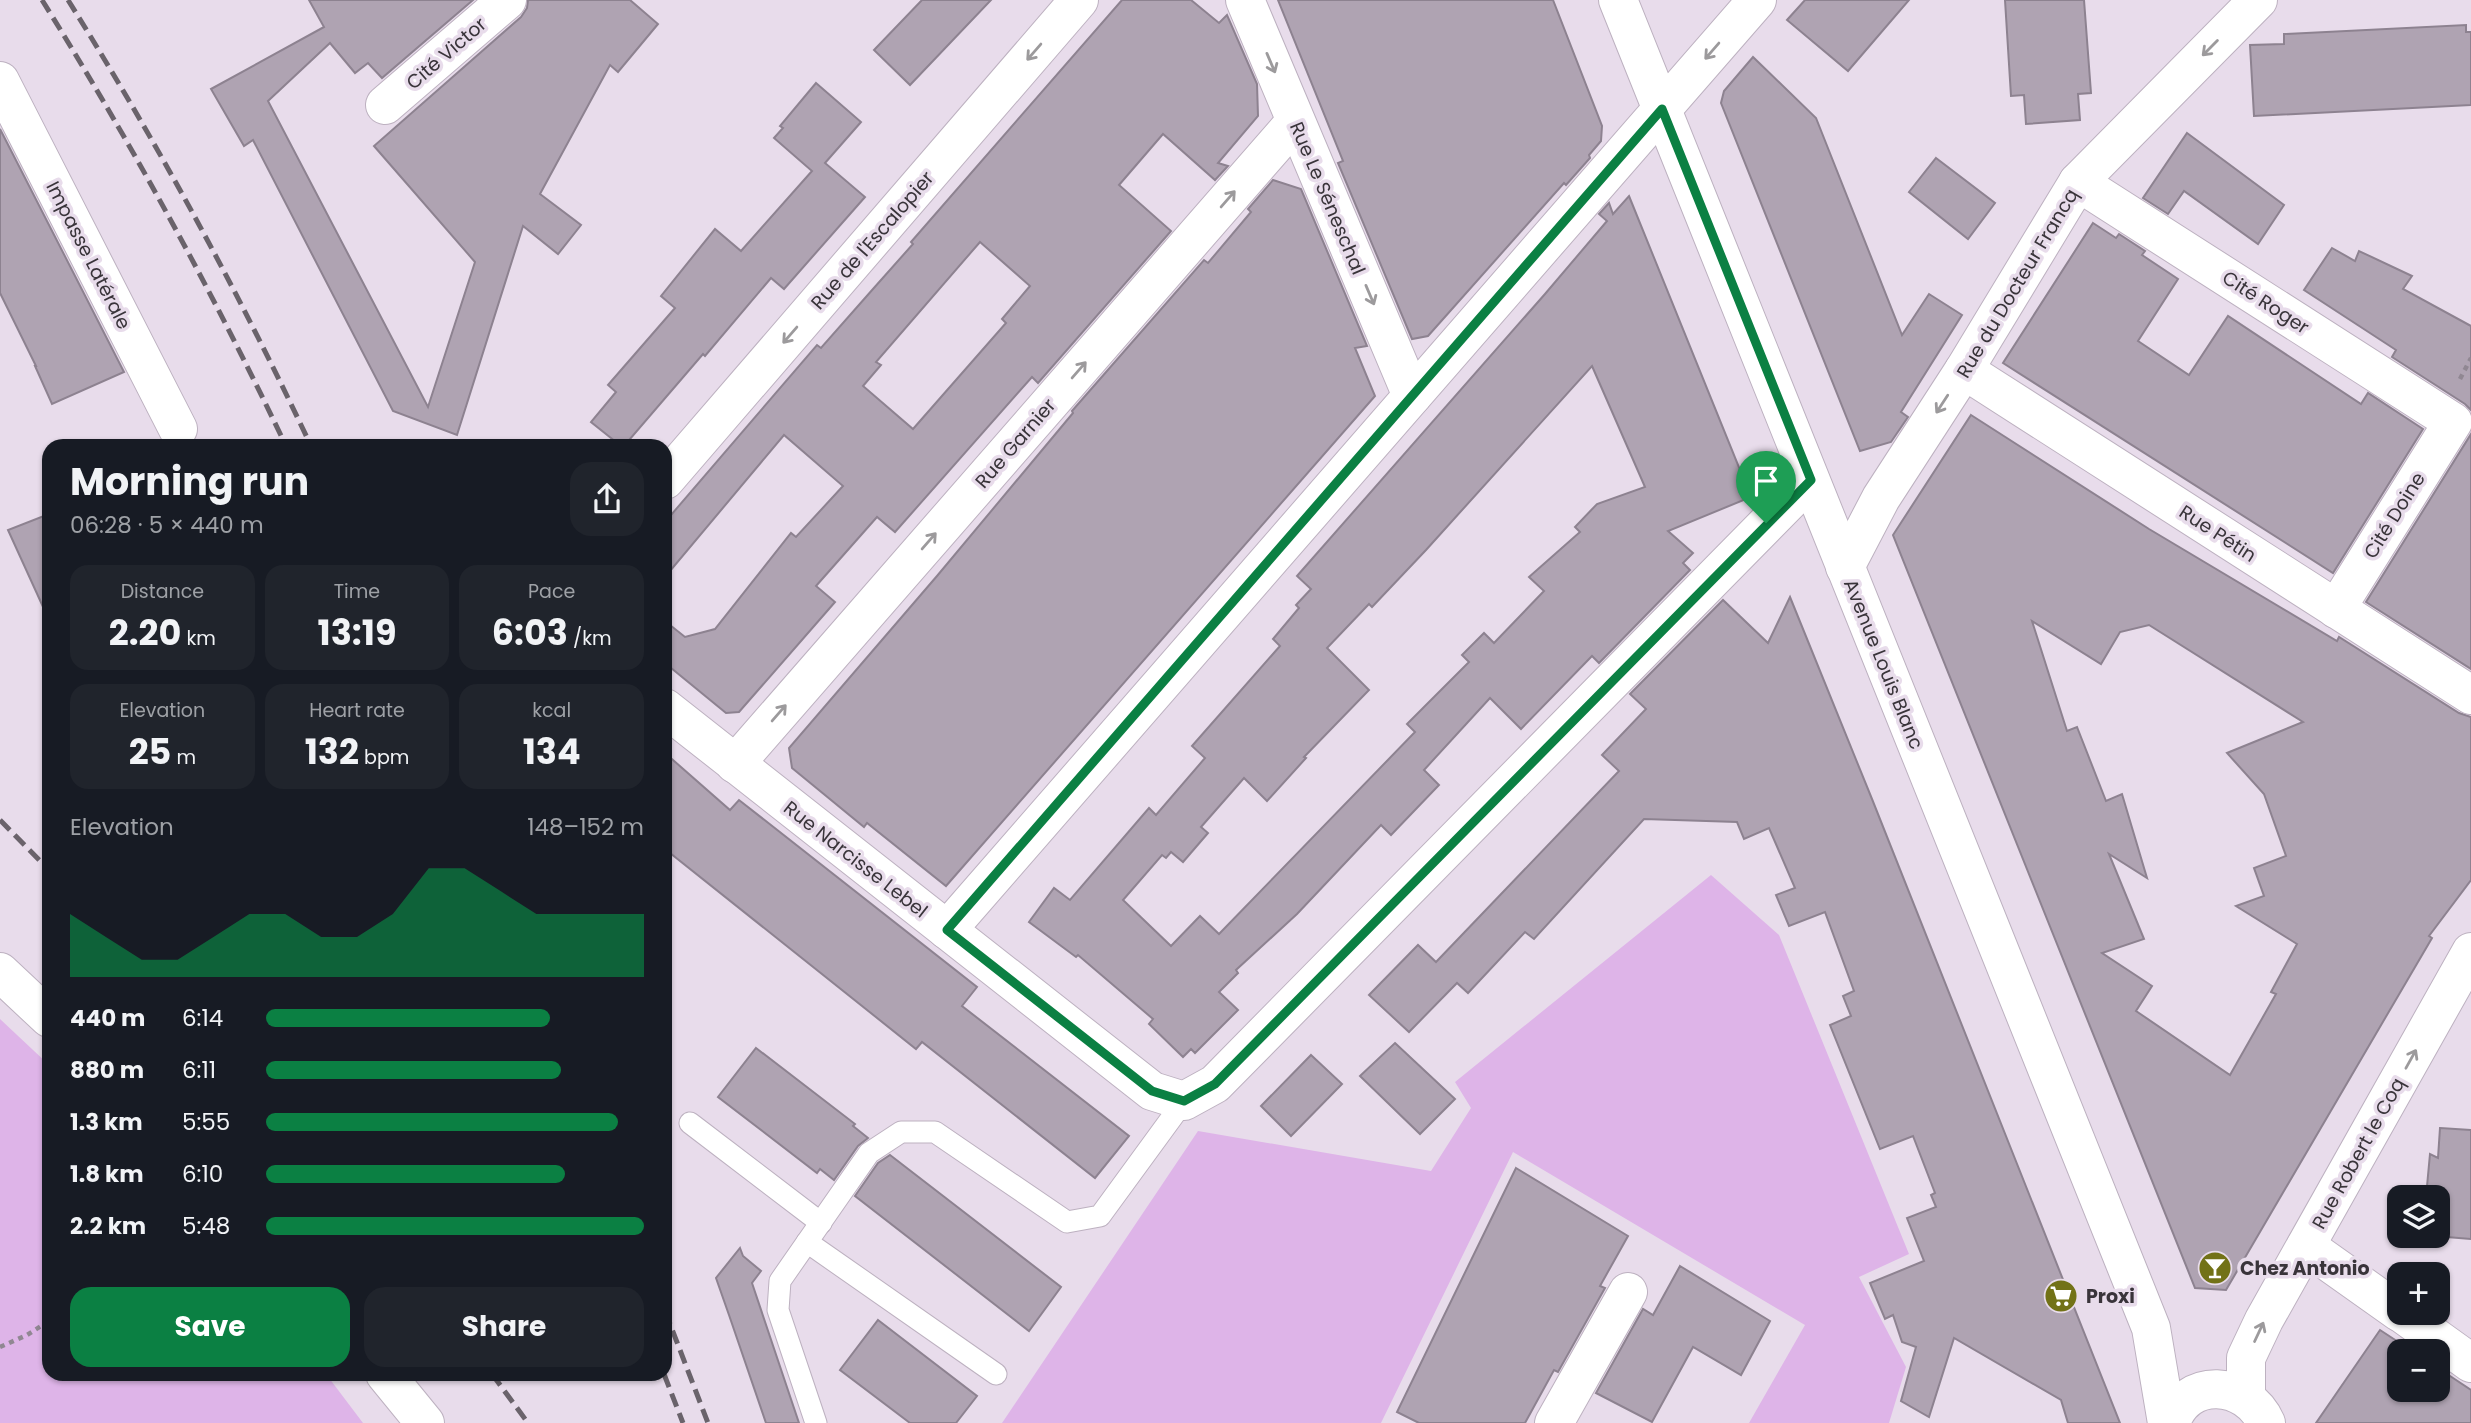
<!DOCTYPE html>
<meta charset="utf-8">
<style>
body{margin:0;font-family:Poppins,sans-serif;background:#20242c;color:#f1f3f6;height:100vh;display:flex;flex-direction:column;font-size:26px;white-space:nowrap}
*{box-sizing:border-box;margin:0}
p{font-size:23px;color:#9ea1a6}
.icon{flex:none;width:38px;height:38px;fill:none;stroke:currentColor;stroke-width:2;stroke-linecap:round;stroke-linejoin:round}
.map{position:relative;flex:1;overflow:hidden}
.panel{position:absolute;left:42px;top:439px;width:630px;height:942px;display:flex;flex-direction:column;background:#171b24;border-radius:21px;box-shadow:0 2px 5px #0004}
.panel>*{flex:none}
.buttons{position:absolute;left:2387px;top:1185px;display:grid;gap:14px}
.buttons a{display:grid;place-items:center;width:63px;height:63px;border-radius:14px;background:#171b24;box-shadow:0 2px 5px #0004;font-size:35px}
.pin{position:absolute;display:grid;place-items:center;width:60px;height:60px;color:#fff;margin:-72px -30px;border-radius:50% 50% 50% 0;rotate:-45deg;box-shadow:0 0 7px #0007}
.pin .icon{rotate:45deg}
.round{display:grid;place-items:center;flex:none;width:74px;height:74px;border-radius:21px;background:#20242c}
.head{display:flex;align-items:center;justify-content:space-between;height:119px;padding:0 28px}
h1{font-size:38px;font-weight:700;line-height:52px}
.stats{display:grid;grid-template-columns:repeat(3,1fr);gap:10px;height:119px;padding:7px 28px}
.stats div{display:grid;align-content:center;border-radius:18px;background:#20242c;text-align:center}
.stats b{font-size:35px;font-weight:700}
.stats small{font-size:19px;font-weight:400}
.stats p{font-size:19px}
.chart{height:196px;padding:14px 28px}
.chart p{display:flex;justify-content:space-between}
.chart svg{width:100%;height:126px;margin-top:7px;fill:#0b8043;opacity:.7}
.cta{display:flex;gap:14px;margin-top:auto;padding:14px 28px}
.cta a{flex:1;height:80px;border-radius:21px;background:#0b8043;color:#fff;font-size:28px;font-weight:700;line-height:80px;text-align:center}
.cta a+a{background:#20242c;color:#f1f3f6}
ul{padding:0 28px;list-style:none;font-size:23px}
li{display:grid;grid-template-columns:112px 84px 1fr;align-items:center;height:52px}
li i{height:18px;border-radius:9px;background:#0b8043}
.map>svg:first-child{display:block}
</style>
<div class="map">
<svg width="2471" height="1423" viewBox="0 0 2471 1423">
<rect width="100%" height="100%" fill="#e8dceb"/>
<g fill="#deb4e8">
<path d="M1711,875L1779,935L1909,1254L1859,1277L1906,1367L1889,1423H1749L1805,1325L1513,1152L1381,1423H1002L1198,1131L1431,1171L1471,1108L1455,1082Z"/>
<path d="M0,1019L49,1065V1374H326L363,1423H0Z"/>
</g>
<g fill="#afa3b2" stroke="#8d8290" stroke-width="2" fill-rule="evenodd">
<path d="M309,0H473L382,78L368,63L355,73L330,43L268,101L428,407L475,262L374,146L521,17L527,8L528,0H630L658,24L618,72L610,65L540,194L581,225L558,254L523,226L457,435L393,411L253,140L244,146L211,89L324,27Z"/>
<path d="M922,0H991L910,85L874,50Z"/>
<path d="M1122,0H1191L1219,23L1227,15L1257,84L1258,116L1218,163L1228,166L1215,180L1163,134L1119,185L1171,231L1038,383L1032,377L895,532L877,517L816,586L835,602L739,712L726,713L665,663V621L685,637L715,629L791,533L796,537L843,486L784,435L665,577V522L817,345L821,348L873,289L913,244L911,242ZM980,242L1030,286L1002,319L1006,323L913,429L863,386L881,365L876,362Z"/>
<path d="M1278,0H1553L1602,126L1601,141L1589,155L1590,158L1566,185L1564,183L1428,336L1412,339L1338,163L1343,161Z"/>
<path d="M1805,0H1909L1848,71L1787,20Z"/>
<path d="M2005,0H2084L2091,93L2078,94L2080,120L2026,124L2024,95L2011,96Z"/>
<path d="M2466,25V32H2471V105L2254,116L2250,45L2284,44V34Z"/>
<path d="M1753,57L1816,118L1902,335L1929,294L1962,315L1901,412L1908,417L1891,442L1860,451L1721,103L1724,91Z"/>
<path d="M816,83L861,122L825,163L865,197L784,289L771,278L705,356L703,354L624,446H621L591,422L616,392L608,385L675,308L661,296L715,229L741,251L812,171L774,138L783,128L780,126Z"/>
<path d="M0,129L124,372L52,404L35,366H36L0,293Z"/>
<path d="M2187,133L2284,205L2258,244L2184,191L2168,214L2143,198Z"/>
<path d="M1936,158L1995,203L1968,239L1909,192Z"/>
<path d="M1273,180L1301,189L1367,346L1355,348L1375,396L946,886L867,823L864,827L792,768L789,748L937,576L1073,413L1072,411L1204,260L1208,263L1251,212L1248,209Z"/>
<path d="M1629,196L1751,497L1668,531L1693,553L1683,563L1690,570L1599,663L1592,656L1521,729L1490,698L1424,770L1439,785L1391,835L1381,825L1297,914L1236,970L1238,973L1219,992L1238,1010L1195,1053L1191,1049L1183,1057L1149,1024L1153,1019L1078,955L1076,957L1029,922L1054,888L1070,900L1149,808L1156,815L1205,758L1192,746L1280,646L1273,639L1299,608L1296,605L1311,589L1297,576L1545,294L1607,221L1599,214L1609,203L1613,214ZM1592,366L1645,487L1597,504L1575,527L1580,532L1529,577L1544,591L1494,643L1484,633L1462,655L1469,662L1407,724L1415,732L1219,934L1200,916L1171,946L1123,900L1162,855L1166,858L1171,852L1183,862L1208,833L1201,827L1244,778L1267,801L1306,758L1304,757L1369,690L1327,648L1369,604L1372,607L1426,550Z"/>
<path d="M2093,223L2116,238L2119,234L2145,251L2142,255L2178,279L2138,341L2189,375L2228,316L2361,404L2368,393L2423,429L2333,573L2003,363Z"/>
<path d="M2332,248L2355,261L2359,251L2412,276L2403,289L2471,326V410L2465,404L2392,357L2396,350L2304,290Z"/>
<path d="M1971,415L2149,529L2337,641L2339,637L2459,713L2471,717V880L2429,936L2432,938L2226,1290L2195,1288L1893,535ZM2032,621L2101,664L2120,632L2149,625L2303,722L2227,753L2264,794L2286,856L2254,868L2264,896L2236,906L2297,944L2271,992L2276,994L2230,1075L2136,1011L2152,986L2102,953L2144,939L2109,854L2147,878L2122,794L2106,801L2077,727L2067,731Z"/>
<path d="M2471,434V669L2366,602Z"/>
<path d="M49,514V620L8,530Z"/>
<path d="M1790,597L1872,799L2120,1423H2068L2061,1400L1954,1338L1929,1417L1901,1401L1916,1347L1902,1342L1893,1315L1885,1319L1870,1283L1924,1261L1907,1218L1936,1207L1931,1195L1935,1193L1913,1136L1880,1149L1830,1025L1851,1016L1843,996L1854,991L1825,912L1789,926L1776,895L1795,888L1769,828L1744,839L1737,822L1644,819L1534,939L1525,932L1468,993L1457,983L1409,1032L1369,995L1418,945L1436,962L1619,771L1602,755L1646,709L1630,694L1723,600L1768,643Z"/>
<path d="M665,753L730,810L739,800L977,987L962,1006L1129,1136L1095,1178L922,1042L916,1049L665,849Z"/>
<path d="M1395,1043L1455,1099L1420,1134L1360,1076Z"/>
<path d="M756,1048L855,1124L853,1126L868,1138L858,1146L834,1180L820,1169L817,1173L718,1097Z"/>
<path d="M1311,1055L1342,1084L1291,1136L1261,1106Z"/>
<path d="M2440,1128L2471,1130V1239L2434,1236H2438V1197H2426L2430,1154L2438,1158Z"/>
<path d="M890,1155L1061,1287L1029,1331L855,1196L878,1163Z"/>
<path d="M1516,1168L1628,1236L1600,1286L1605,1288L1558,1372L1554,1370L1525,1423H1419L1397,1412Z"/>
<path d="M740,1248L743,1256L761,1271L752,1283L799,1423H766L729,1315L716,1278Z"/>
<path d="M1680,1266L1770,1321L1741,1375L1693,1347L1652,1422L1596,1393L1643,1309L1653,1315Z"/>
<path d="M878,1320L977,1396L956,1423H910L840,1370Z"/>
<path d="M2380,1330L2412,1351H2399V1390H2438V1368L2471,1390V1423H2316Z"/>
</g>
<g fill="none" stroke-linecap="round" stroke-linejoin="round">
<defs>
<g id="lane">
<path d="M690,1123L821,1223"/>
<path d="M807,1242L996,1374"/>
<path d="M816,1423L778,1310L780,1281L869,1153L901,1132H935L1067,1222L1100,1216L1184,1101"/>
</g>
<g id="street">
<path d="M1245,0L1412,396"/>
<path d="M0,81L178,429"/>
<path d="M385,105L507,0"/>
<path d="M2078,182L2453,422L2336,609"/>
<path d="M1964,370L2471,695"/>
<path d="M665,480L1079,0"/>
<path d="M1845,567L1881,498L1964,370L2078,182L2258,0"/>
<path d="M665,708L1152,1091L1184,1101L1215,1084L1810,480"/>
<path d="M735,764L1295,122"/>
<path d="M947,930L1757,0"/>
<path d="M0,972L49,1018"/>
<path d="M2306,1246L2399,1312"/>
<path d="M2400,1312L2471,1363"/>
<path d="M385,1374L425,1423"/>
<path d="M2246,1397V1358L2264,1320L2471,952"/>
<path d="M1554,1423L1628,1292"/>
</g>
<g id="secondary">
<path d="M1618,0L2151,1328L2167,1423"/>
<path d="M2171,1423C2186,1376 2247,1380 2266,1423"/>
</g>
</defs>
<use href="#lane" stroke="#bdb1c0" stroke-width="23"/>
<use href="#street" stroke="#bdb1c0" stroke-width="40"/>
<use href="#secondary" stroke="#bdb1c0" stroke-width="40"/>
<g stroke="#908792" stroke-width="4.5" stroke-dasharray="5 5" stroke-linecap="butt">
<path d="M2460,379L2471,358"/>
<path d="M0,1347L27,1335L49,1321"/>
</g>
<use href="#lane" stroke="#fff" stroke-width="21"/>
<use href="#street" stroke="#fff" stroke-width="38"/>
<use href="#secondary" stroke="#fff" stroke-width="38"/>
<g stroke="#6a636b" stroke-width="5" stroke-dasharray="14 7" stroke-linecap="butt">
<path d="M42,0C132,144 213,293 286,446"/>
<path d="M68,0C158,144 239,293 311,446"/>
<path d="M0,820L49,870"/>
<path d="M665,1311L708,1423"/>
<path d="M492,1374L528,1423"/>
<path d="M664,1374L683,1423"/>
</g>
</g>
<defs><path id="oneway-shaft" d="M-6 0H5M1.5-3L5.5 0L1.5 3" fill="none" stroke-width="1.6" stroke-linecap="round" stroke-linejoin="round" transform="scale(1.75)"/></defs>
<g stroke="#9c9a9c">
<use href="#oneway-shaft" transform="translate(2210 48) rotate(135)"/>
<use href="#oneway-shaft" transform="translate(1712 51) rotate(131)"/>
<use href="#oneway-shaft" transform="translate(1034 52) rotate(131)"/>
<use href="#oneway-shaft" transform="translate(1271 63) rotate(67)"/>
<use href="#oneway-shaft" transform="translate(1228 199) rotate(-49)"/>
<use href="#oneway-shaft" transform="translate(1370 295) rotate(67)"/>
<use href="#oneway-shaft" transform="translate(790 335) rotate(131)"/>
<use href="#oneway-shaft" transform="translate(1079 370) rotate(-49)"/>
<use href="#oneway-shaft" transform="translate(1942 404) rotate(123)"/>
<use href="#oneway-shaft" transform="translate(929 541) rotate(-49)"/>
<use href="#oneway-shaft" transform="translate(779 713) rotate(-49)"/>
<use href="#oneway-shaft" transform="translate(2411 1059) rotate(-61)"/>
<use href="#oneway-shaft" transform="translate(2259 1332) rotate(-65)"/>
</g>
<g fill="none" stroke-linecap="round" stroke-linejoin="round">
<defs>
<path id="route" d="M1662,109L1811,480L1215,1084L1184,1101L1152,1091L947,930Z"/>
</defs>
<use href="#route" stroke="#fff" stroke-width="14"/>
<use href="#route" stroke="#0b8043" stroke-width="9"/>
</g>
<defs>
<symbol id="bar-disc" viewBox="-11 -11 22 22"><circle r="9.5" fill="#727217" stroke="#e8dceb"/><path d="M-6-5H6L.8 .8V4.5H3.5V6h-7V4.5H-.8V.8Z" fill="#fff"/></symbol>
<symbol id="supermarket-disc" viewBox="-11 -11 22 22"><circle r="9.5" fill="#727217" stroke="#e8dceb"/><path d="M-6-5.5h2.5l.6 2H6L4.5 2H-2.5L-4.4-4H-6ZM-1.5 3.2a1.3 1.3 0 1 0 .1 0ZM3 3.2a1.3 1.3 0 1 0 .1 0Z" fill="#fff"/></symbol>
</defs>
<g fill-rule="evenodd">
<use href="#bar-disc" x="2196" y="1249" width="38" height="38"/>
<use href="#supermarket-disc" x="2042" y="1277" width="38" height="38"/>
</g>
<g text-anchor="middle" stroke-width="7" stroke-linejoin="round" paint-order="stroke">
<g font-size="19" fill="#39343a" stroke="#e8dceb">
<text transform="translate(446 53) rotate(-41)" y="7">Cité Victor</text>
<text transform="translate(1328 198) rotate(67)" y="7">Rue Le Séneschal</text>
<text transform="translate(872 240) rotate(-49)" y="7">Rue de l'Escalopier</text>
<text transform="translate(89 255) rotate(63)" y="7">Impasse Latérale</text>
<text transform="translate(2017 283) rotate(-59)" y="7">Rue du Docteur Francq</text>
<text transform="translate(2266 302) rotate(33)" y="7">Cité Roger</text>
<text transform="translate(1015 443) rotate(-49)" y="7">Rue Garnier</text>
<text transform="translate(2394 515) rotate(-58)" y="7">Cité Doine</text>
<text transform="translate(2218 533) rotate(33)" y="7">Rue Pétin</text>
<text transform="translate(1884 664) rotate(68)" y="7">Avenue Louis Blanc</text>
<text transform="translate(856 859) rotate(38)" y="7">Rue Narcisse Lebel</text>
<text transform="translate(2358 1153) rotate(-61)" y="7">Rue Robert le Coq</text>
</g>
<g font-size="19" font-weight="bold" fill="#39343a" stroke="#e8dceb" text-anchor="start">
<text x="2240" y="1275">Chez Antonio</text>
<text x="2086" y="1303">Proxi</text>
</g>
</g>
</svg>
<div class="buttons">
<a><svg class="icon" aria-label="layers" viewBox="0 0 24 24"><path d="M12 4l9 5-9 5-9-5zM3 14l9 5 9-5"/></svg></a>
<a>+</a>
<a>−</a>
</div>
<div class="pin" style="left:1766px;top:523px;background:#1e9e55"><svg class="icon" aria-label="arrive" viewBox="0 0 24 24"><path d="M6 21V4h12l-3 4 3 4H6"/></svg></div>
<section class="panel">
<div class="head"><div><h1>Morning run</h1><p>06:28 · 5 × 440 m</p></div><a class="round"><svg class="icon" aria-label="share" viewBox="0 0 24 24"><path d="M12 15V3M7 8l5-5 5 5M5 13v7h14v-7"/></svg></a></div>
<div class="stats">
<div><p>Distance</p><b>2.20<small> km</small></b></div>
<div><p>Time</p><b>13:19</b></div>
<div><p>Pace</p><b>6:03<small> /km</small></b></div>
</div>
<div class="stats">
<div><p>Elevation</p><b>25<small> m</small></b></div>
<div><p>Heart rate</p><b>132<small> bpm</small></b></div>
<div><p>kcal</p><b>134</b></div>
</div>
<div class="chart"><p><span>Elevation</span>148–152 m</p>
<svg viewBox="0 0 160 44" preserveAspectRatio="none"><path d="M0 44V22L10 30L20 38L30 38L40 30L50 22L60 22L70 30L80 30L90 22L100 6L110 6L120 14L130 22L140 22L150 22L160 22V44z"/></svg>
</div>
<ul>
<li><b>440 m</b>6:14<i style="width:75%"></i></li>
<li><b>880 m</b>6:11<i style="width:78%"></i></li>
<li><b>1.3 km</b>5:55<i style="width:93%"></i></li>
<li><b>1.8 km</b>6:10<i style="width:79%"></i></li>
<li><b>2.2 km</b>5:48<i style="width:100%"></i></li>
</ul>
<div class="cta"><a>Save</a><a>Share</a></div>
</section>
</div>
